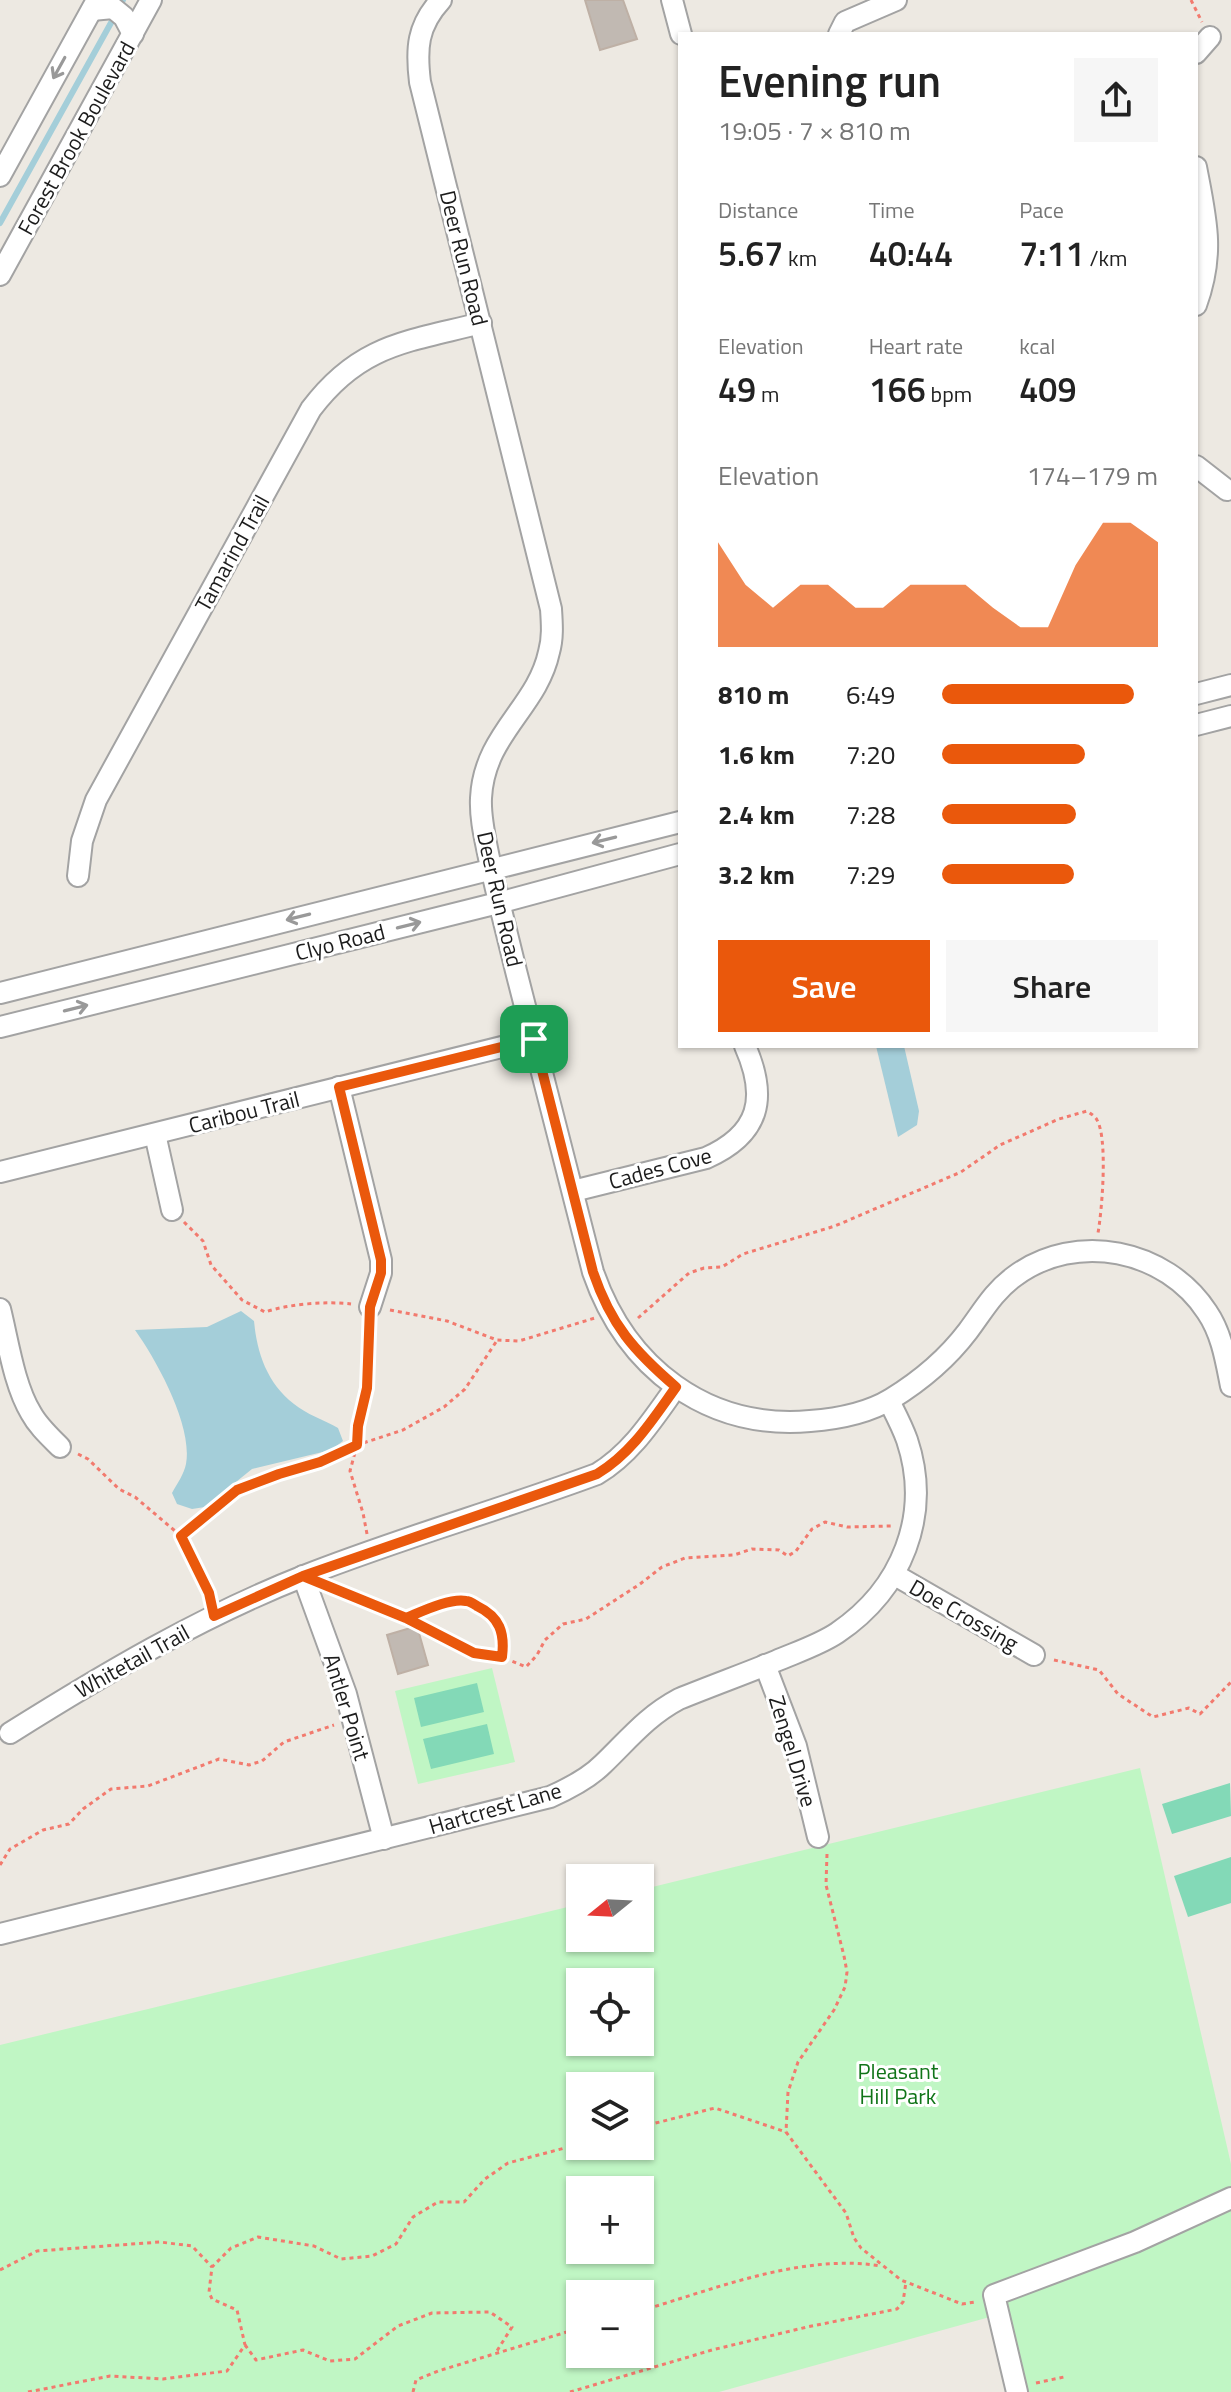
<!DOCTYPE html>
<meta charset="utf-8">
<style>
body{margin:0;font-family:"Titillium Web",sans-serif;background:#f6f6f6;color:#222;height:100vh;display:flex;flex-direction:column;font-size:30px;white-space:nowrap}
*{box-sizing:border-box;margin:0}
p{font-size:26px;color:#767676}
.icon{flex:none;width:44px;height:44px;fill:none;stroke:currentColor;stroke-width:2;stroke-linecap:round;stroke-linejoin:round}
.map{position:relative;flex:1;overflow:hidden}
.drawer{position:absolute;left:678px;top:32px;width:520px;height:1016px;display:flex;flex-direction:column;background:#fff;border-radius:0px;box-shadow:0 2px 6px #0004}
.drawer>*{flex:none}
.needle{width:52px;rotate:252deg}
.fabs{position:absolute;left:566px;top:1864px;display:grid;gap:16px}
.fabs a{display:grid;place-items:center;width:88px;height:88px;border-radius:0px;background:#fff;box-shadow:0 2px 6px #0004;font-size:40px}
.pin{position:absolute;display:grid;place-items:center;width:68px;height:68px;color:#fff;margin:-34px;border-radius:16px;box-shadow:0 4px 12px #0006}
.round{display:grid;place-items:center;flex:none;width:84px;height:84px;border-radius:0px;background:#f6f6f6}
.summary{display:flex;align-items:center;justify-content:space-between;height:136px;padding:0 40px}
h1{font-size:44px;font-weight:600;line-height:60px}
.figures{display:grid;grid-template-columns:repeat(3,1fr);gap:12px;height:136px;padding:8px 40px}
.figures div{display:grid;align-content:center}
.figures b{font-size:34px;font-weight:600}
.figures small{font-size:22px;font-weight:400}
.figures p{font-size:22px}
.chart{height:224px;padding:16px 40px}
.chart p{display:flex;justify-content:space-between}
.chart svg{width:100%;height:144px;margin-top:8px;fill:#ea580c;opacity:.7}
.action{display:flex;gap:16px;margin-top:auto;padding:16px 40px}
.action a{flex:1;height:92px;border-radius:0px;background:#ea580c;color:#fff;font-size:32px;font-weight:600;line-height:92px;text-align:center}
.action a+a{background:#f6f6f6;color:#222}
ul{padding:0 40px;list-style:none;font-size:26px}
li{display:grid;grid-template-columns:128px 96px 1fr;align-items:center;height:60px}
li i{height:20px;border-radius:10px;background:#ea580c}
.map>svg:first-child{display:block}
</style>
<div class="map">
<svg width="1231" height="2392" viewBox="0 0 1231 2392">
<rect width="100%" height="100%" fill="#ede9e2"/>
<g fill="#c0f6c4" fill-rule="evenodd">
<path d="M492,1668L515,1762L418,1784L395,1691Z"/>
<path d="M1140,1768L1231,2164V2392H1017L997,2315L719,2392H0V2045L580,1904V1938H640V1890ZM580,1982H640V2042H580ZM580,2086H640V2146H580ZM580,2190H640V2250H580ZM580,2294H640V2354H580Z"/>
</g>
<g fill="#83d9b7">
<path d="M477,1683L484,1712L421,1727L414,1698Z"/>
<path d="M487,1724L494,1754L431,1769L423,1739Z"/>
<path d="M1230,1783L1231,1816L1172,1834L1162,1804Z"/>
<path d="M1231,1857V1903L1188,1917L1174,1876Z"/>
</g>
<g fill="#a4ced9">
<path d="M876,1046H904L919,1111L917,1125L898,1137Z"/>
<path d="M241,1311L254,1321C257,1353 267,1383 294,1404C306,1414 324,1420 338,1428L343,1441L331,1450L252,1469L205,1507L192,1509L177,1504L172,1493C177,1484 184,1474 186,1464C193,1426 157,1361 135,1330L207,1327Z"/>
</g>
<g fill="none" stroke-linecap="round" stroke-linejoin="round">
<g stroke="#a4ced9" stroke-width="6">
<path d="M122,2L123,0"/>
<path d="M0,223L112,21"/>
</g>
</g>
<g fill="#c1b9b2" stroke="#beb0a5" stroke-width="2">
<path d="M585,0H623L637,39L600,50Z"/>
<path d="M417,1626L428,1665L398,1674L387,1635Z"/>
</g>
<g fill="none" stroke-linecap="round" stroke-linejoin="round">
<defs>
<g id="minor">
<path d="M441,0C417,26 416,49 420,82L551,609C552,624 553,638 549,652C537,708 484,734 481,798C480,818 485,838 489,858C497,896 507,933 516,971C542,1071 568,1171 593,1272C626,1367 706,1430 810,1421C837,1419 868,1413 891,1399C922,1380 946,1360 968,1331C983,1311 994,1291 1015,1276C1076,1231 1166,1249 1207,1312C1222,1334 1226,1361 1231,1386"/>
<path d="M672,0L681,34"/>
<path d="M92,10L113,8L124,17L133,34"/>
<path d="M839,34L845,22L896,0"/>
<path d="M1196,53L1210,37"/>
<path d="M1196,167C1206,219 1215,253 1196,305"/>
<path d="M0,176L97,0"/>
<path d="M0,275L151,0"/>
<path d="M1196,466L1227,490"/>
<path d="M1196,694L1231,685"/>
<path d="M1196,725L1231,716"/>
<path d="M78,876L82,841L96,800L311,409C360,344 407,342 481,323"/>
<path d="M0,993L680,822"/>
<path d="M0,1027L498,903L680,854"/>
<path d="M339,1087L381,1260V1273L370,1307"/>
<path d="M155,1134L172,1210"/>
<path d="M0,1172L534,1039"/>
<path d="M573,1191L706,1158C760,1134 768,1098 745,1046"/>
<path d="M0,1309C8,1341 14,1385 31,1413C38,1426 49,1436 60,1447"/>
<path d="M895,1575L1034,1655"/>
<path d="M303,1576L346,1694L384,1839"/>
<path d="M765,1665L796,1746L818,1837"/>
<path d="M10,1733C104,1674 200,1617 304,1576C400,1538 500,1510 597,1474C632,1453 653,1419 676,1387"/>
<path d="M0,1934L550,1797C568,1789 588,1779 603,1764C629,1739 647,1716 679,1699C711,1686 744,1674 776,1661C797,1652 819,1645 837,1633C902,1589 932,1515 907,1440C902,1426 895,1413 889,1401"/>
<path d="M1017,2392L994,2295L1135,2242L1231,2198"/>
</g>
</defs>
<use href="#minor" stroke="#a3a3a3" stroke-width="24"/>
<g stroke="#f27a6e" stroke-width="3" stroke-dasharray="4 4" stroke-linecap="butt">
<path d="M1191,0L1202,22"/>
<path d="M184,1222L203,1241L211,1265L242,1300L265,1312C289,1304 326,1301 351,1304"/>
<path d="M390,1310L447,1321L497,1340L519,1341L595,1318"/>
<path d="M638,1318L689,1273L704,1268L722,1267L743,1254L835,1226L961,1172L1000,1145L1059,1119L1087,1111C1091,1114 1095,1116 1097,1120C1108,1139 1102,1210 1098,1233"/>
<path d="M78,1454L88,1459L119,1489L135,1497L181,1536L210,1598"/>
<path d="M367,1534L363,1513L350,1471L357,1445L358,1426L367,1388L370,1326"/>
<path d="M181,1536L237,1490L279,1474L320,1462L357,1445L403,1430L444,1407L465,1389L496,1342"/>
<path d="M328,1587L406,1618L474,1653L502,1657L526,1667L537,1655L545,1640L563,1624L586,1619L640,1584L662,1567L685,1558L734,1555L752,1549L779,1550L788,1556L796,1551L812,1529L825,1522L847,1527L891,1526"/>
<path d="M408,1617C425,1611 445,1600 464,1601C470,1601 476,1605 482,1608C502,1618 504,1637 502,1657"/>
<path d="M1054,1660L1099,1670L1118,1694L1153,1717L1189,1708L1200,1714L1231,1682"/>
<path d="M827,1854L826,1885L844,1956L847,1972L845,1987L834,2010L798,2062L788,2092L786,2132L846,2213L854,2238L861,2248L901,2280L962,2304L975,2302"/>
<path d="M0,1865L10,1849L43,1830L69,1824L83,1809L111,1789L148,1786L219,1759L249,1765L262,1761L284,1742L334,1725"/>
<path d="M640,2127L715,2108L786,2132"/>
<path d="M0,2270L37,2251L160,2242L192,2246L212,2267"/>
<path d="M640,2311C715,2289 803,2253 881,2266"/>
<path d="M245,2345L256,2360L303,2350L330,2361L355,2359L398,2326L432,2313L490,2312L512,2327L495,2354"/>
<path d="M1036,2383L1064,2377"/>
<path d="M28,2392L110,2376L163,2379L227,2371L245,2345L237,2310L212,2299L209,2292L212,2267L231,2248L258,2237L314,2246L341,2259L372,2256L396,2244L413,2217L438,2202H464L485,2179L508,2163L580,2144"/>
<path d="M413,2392L416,2380L438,2371L580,2328"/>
<path d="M570,2392L712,2350L807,2327L897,2309L903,2302L906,2282"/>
</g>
<use href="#minor" stroke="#fff" stroke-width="20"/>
</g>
<defs><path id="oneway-shaft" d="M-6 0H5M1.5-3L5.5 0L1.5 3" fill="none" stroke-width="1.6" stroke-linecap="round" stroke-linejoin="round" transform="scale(2)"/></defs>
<g stroke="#999">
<use href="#oneway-shaft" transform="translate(59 68) rotate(119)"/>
<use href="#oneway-shaft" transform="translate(604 840) rotate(166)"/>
<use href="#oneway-shaft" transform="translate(298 917) rotate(166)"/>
<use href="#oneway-shaft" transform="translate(409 925) rotate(-14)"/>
<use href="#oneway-shaft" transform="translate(76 1008) rotate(-14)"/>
</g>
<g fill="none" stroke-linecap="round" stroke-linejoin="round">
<defs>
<path id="route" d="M534,1039L593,1272C611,1325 634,1351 676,1387C653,1419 632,1453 597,1474L303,1576L406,1618L474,1653L502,1657C505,1633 500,1617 477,1606C474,1604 470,1601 466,1601C449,1598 421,1612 406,1618L303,1576L214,1616L209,1593L181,1536L237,1490L279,1474L320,1462L357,1445L358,1426L367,1388L370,1307L381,1273V1260L339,1087L534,1039"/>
</defs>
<use href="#route" stroke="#fff" stroke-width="16"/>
<use href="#route" stroke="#ea580c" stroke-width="10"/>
</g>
<g text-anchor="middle" stroke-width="6" stroke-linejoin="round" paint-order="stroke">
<g font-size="22" fill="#1c1c1c" stroke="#fff">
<text transform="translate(76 138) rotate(-61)" y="8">Forest Brook Boulevard</text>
<text transform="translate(464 258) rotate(76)" y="8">Deer Run Road</text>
<text transform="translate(232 553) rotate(-61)" y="8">Tamarind Trail</text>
<text transform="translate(500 899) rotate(77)" y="8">Deer Run Road</text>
<text transform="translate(340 942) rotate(-14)" y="8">Clyo Road</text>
<text transform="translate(244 1112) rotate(-14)" y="8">Caribou Trail</text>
<text transform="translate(660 1168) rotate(-15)" y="8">Cades Cove</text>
<text transform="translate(964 1615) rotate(30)" y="8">Doe Crossing</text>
<text transform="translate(132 1661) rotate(-29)" y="8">Whitetail Trail</text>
<text transform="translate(347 1707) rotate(73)" y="8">Antler Point</text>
<text transform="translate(793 1751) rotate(73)" y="8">Zengel Drive</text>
<text transform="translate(495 1808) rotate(-16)" y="8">Hartcrest Lane</text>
</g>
<g font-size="22" fill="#107418" stroke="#fff">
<text x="898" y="2079">Pleasant<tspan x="898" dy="25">Hill Park</tspan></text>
</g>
</g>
</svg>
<div class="fabs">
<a><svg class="needle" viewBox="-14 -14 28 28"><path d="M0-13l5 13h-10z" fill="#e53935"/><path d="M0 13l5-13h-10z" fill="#767676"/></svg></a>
<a><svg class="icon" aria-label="locate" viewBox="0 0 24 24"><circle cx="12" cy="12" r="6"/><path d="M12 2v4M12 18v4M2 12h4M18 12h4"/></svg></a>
<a><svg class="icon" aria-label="layers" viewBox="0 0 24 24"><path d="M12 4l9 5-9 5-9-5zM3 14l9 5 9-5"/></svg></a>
<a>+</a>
<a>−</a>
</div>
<div class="pin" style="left:534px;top:1039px;background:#1e9e55"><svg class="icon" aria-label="arrive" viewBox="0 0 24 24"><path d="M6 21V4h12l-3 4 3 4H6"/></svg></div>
<section class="drawer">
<div class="summary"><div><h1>Evening run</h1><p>19:05 · 7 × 810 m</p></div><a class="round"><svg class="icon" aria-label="share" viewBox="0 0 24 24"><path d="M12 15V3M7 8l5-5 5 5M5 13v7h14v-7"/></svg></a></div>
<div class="figures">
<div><p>Distance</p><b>5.67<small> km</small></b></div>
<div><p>Time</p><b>40:44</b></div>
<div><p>Pace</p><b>7:11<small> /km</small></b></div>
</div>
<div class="figures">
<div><p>Elevation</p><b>49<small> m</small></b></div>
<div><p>Heart rate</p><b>166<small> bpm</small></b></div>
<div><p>kcal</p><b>409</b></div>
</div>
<div class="chart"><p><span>Elevation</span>174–179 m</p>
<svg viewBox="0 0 160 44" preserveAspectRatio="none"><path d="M0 44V12L10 25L20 32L30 25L40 25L50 32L60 32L70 25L80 25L90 25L100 32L110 38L120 38L130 19L140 6L150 6L160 12V44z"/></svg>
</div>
<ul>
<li><b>810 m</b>6:49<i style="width:89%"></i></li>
<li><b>1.6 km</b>7:20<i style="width:66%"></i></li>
<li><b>2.4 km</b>7:28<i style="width:62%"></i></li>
<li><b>3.2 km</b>7:29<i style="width:61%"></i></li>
</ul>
<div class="action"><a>Save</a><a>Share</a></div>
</section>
</div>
